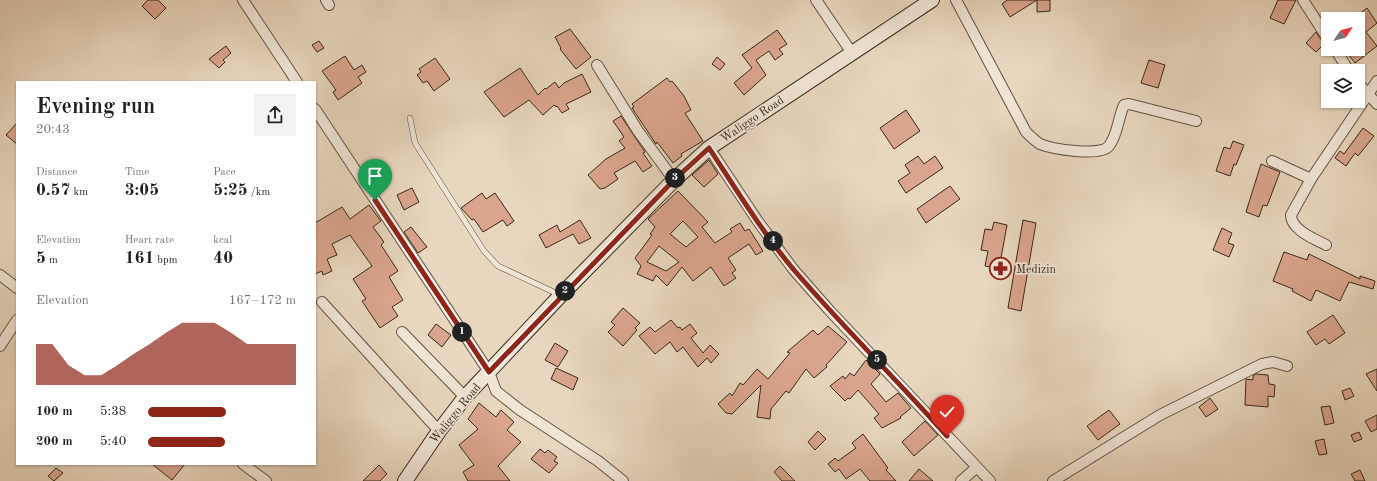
<!DOCTYPE html>
<meta charset="utf-8">
<style>
body{margin:0;font-family:"Old Standard TT",serif;background:#f2f2f2;color:#222;height:100vh;display:flex;flex-direction:column;font-size:15px;white-space:nowrap}
*{box-sizing:border-box;margin:0}
p{font-size:13px;color:#767676}
.icon{flex:none;width:22px;height:22px;fill:none;stroke:currentColor;stroke-width:2;stroke-linecap:round;stroke-linejoin:round}
.map{position:relative;flex:1;overflow:hidden}
.sheet{position:absolute;left:16px;top:81px;width:300px;height:384px;display:flex;flex-direction:column;background:#fff;border-radius:0px;box-shadow:0 1px 3px #0004}
.sheet>*{flex:none}
.needle{width:26px;rotate:55deg}
.buttons{position:absolute;left:1321px;top:12px;display:grid;gap:8px}
.buttons a{display:grid;place-items:center;width:44px;height:44px;border-radius:0px;background:#fff;box-shadow:0 1px 3px #0004;font-size:20px}
.pin{position:absolute;display:grid;place-items:center;width:34px;height:34px;color:#fff;margin:-41px -17px;border-radius:50% 50% 50% 0;rotate:-45deg;box-shadow:0 0 4px #0007}
.pin .icon{rotate:45deg}
.km{position:absolute;width:20px;height:20px;margin:-10px;border-radius:50%;background:#222;color:#fff;font-size:11px;line-height:20px;text-align:center}
.round{display:grid;place-items:center;flex:none;width:42px;height:42px;border-radius:0px;background:#f2f2f2}
.summary{display:flex;align-items:center;justify-content:space-between;height:68px;padding:0 20px}
h1{font-size:22px;font-weight:700;line-height:30px}
.figures{display:grid;grid-template-columns:repeat(3,1fr);gap:6px;height:68px;padding:4px 20px}
.figures div{display:grid;align-content:center}
.figures b{font-size:17px;font-weight:700}
.figures small{font-size:11px;font-weight:400}
.figures p{font-size:11px}
.chart{height:112px;padding:8px 20px}
.chart p{display:flex;justify-content:space-between}
.chart svg{width:100%;height:72px;margin-top:4px;fill:#8f2418;opacity:.7}
ul{padding:0 20px;list-style:none;font-size:13px}
li{display:grid;grid-template-columns:64px 48px 1fr;align-items:center;height:30px}
li i{height:10px;border-radius:5px;background:#8f2418}
.map>svg:first-child{display:block}
</style>
<div class="map">
<svg width="1377" height="481" viewBox="0 0 1377 481">
<rect width="100%" height="100%" fill="#e8d6be"/>
<filter id="stains"><feTurbulence type="fractalNoise" baseFrequency=".005" numOctaves="4"/><feColorMatrix values="0 0 0 0 .2 0 0 0 0 .09 0 0 0 0 .02 0 0 0 .5 -.17"/></filter>
<radialGradient id="worn" r=".72"><stop offset=".6" stop-color="#630" stop-opacity="0"/><stop offset="1" stop-color="#630" stop-opacity=".3"/></radialGradient>
<g fill="#daa58e" stroke="#382919" fill-rule="evenodd">
<path d="M148,0H158L166,8L155,19L142,6Z"/>
<path d="M1007,0H1050V11L1037,12V0L1010,17L1002,4Z"/>
<path d="M1278,0H1296L1284,24L1270,18Z"/>
<path d="M1367,8L1377,23L1366,32L1377,46L1355,63L1344,49H1358V15Z"/>
<path d="M570,29L591,57L576,69L560,49L561,48L555,37Z"/>
<path d="M777,30L787,44L779,49L783,54L775,60L769,51L756,60L766,75L744,95L734,83L752,68L742,55Z"/>
<path d="M1316,32L1324,44L1316,52L1306,43Z"/>
<path d="M319,41L324,48L317,52L312,45Z"/>
<path d="M226,46L231,53L223,60L225,62L219,68L209,59Z"/>
<path d="M345,56L354,70L362,65L366,72L358,77L362,83L338,100L333,92L336,90L322,71Z"/>
<path d="M717,57L725,64L720,70L712,64Z"/>
<path d="M435,58L450,79L434,91L427,81L423,83L417,75L421,72L419,69Z"/>
<path d="M1149,60L1165,65L1158,88L1141,83Z"/>
<path d="M520,68L538,95L545,88L546,89L555,82L559,88L564,83L582,74L591,92L566,104L569,109L562,113L557,106L556,107L554,105L543,115L529,100L504,117L484,92Z"/>
<path d="M667,78L670,82L672,81L684,96L691,110L685,113L703,141L681,154L682,156L673,163L657,142L656,144L632,108L634,107L632,104Z"/>
<path d="M906,110L920,131L894,149L880,128Z"/>
<path d="M621,116L645,152L643,153L652,166L643,172L635,161L614,173L618,179L605,188L600,189L588,175L606,159L625,148L619,141L624,137L613,121Z"/>
<path d="M17,123V144L6,135Z"/>
<path d="M1363,128L1374,136L1358,156L1355,153L1346,166L1335,158L1340,151L1344,154Z"/>
<path d="M1233,141L1244,145L1236,165L1234,164L1230,176L1216,171L1224,147L1230,149Z"/>
<path d="M918,156L924,164L935,156L943,168L906,193L898,181L910,173L905,165Z"/>
<path d="M709,160L718,174L704,187L692,175Z"/>
<path d="M1261,164L1280,172L1267,206L1263,205L1259,217L1246,212Z"/>
<path d="M950,186L960,199L926,223L917,209Z"/>
<path d="M412,188L419,202L404,210L397,195Z"/>
<path d="M678,191L708,222L702,227L715,243L732,232L730,229L740,223L745,231L749,229L763,251L756,255L749,244L728,258L736,270L732,273L736,278L724,286L711,267L693,281L682,267L667,286L656,275L653,281L637,274L641,266L635,258L652,235L650,234L655,227L648,219ZM683,221L698,237L686,247L670,234ZM659,246L679,262L666,271L647,262Z"/>
<path d="M482,193L486,199L495,193L514,221L507,226L503,220L483,232L474,219L472,220L461,208Z"/>
<path d="M369,205L381,221L373,227L384,242L381,245L398,271L389,277L403,300L392,307L398,316L380,328L362,301L366,299L353,279L372,266L350,235L332,244L337,255L327,259L332,271L323,275L322,271L315,274V223L342,207L350,219Z"/>
<path d="M580,220L591,238L579,244L573,234L546,248L539,235L557,225L560,232Z"/>
<path d="M1023,220L1036,223L1021,311L1008,308Z"/>
<path d="M994,222L1007,225L999,269L985,266L988,251L981,250L985,229L992,230Z"/>
<path d="M411,227L427,247L418,253L404,232Z"/>
<path d="M1222,228L1232,233L1228,243L1234,245L1229,257L1213,250Z"/>
<path d="M1284,252L1307,260L1309,254L1360,279V276L1375,281L1373,289L1349,282L1340,301L1316,290L1311,301L1292,291L1293,289L1273,281Z"/>
<path d="M623,308L640,323L635,328L637,330L623,346L608,332L615,325L611,322Z"/>
<path d="M1333,315L1345,333L1329,344L1325,339L1316,345L1307,332Z"/>
<path d="M671,320L678,328L680,327L682,330L690,324L697,333L691,338L703,353L710,345L719,354L711,363L707,358L698,367L683,347L677,352L670,342L655,354L639,336L650,327L655,332Z"/>
<path d="M436,324L451,335L442,347L428,335Z"/>
<path d="M828,326L847,342L826,365L827,367L814,378L806,369L789,393L786,391L771,409L770,419L757,417L761,385L732,414L726,413L718,404L730,393L732,396L740,383L743,385L757,369L768,379L790,353L787,352L813,330L818,335Z"/>
<path d="M555,343L568,351L558,367L545,360Z"/>
<path d="M866,360L880,374L871,384L886,402L898,393L911,408L900,417L901,418L882,428L874,418L879,414L858,390L850,399L848,398L845,401L830,386L843,376L845,379L850,373L854,376Z"/>
<path d="M556,368L578,378L573,390L551,379Z"/>
<path d="M1377,369V391L1366,374Z"/>
<path d="M1256,374L1268,375L1269,384L1275,385L1274,397L1268,396V407L1245,405L1246,379L1253,380V376Z"/>
<path d="M1350,388L1354,396L1345,400L1342,391Z"/>
<path d="M1210,398L1218,409L1206,417L1199,407Z"/>
<path d="M479,403L496,417L501,410L514,422L507,430L521,442L498,466L510,481H468L463,472L474,465L459,445L478,429L468,419Z"/>
<path d="M1330,406L1334,423L1325,425L1321,407Z"/>
<path d="M1109,410L1120,424L1098,440L1087,426Z"/>
<path d="M1377,415V429L1371,432L1365,421Z"/>
<path d="M925,421L938,435L914,456L902,442Z"/>
<path d="M818,431L826,439L815,450L808,442Z"/>
<path d="M1359,432L1362,439L1354,442L1351,435Z"/>
<path d="M863,434L888,468L886,470L896,481H870L860,469L846,479L839,469L835,472L828,464L835,458L838,461L856,448L852,443Z"/>
<path d="M1324,439L1327,454L1319,455L1315,441Z"/>
<path d="M540,449L545,453L548,450L557,457L554,461L558,463L549,473L531,459Z"/>
<path d="M152,464H185L172,480Z"/>
<path d="M379,465L387,474L380,481H363Z"/>
<path d="M780,466L795,481H782L774,472Z"/>
<path d="M56,468L63,473L54,481L48,476Z"/>
<path d="M919,469L933,481H909Z"/>
<path d="M1360,470L1365,481H1355L1351,474Z"/>
</g>
<g fill="none" stroke-linecap="round" stroke-linejoin="round">
<defs>
<path id="lane" d="M410,118L415,143L484,251L498,266L560,295"/>
<g id="street">
<path d="M243,0L297,82"/>
<path d="M326,0L329,5"/>
<path d="M816,0L852,53"/>
<path d="M956,0L1026,132C1030,136 1035,141 1040,144C1052,149 1100,157 1109,146C1118,134 1118,118 1124,105L1129,104L1196,121"/>
<path d="M1303,0L1328,39"/>
<path d="M1335,49L1349,71"/>
<path d="M597,65L638,131L674,180"/>
<path d="M1358,83L1377,104"/>
<path d="M315,109L489,372L496,391L520,410L598,461L623,481"/>
<path d="M709,148L757,220L793,269L829,310L990,481"/>
<path d="M1272,161L1311,179"/>
<path d="M1326,245C1315,239 1291,230 1291,215L1311,179L1377,81"/>
<path d="M0,275L17,288"/>
<path d="M322,302L439,431"/>
<path d="M402,332L465,397"/>
<path d="M0,346L17,320"/>
<path d="M243,464L266,481"/>
<path d="M961,481L976,468"/>
<path d="M1053,481L1160,415L1262,364L1273,362L1287,366"/>
</g>
<path id="secondary" d="M405,481L439,431L465,397L561,295L674,180L709,148L932,0"/>
</defs>
<use href="#lane" stroke="#645442" stroke-width="6"/>
<use href="#street" stroke="#645442" stroke-width="12"/>
<use href="#secondary" stroke="#382919" stroke-width="16"/>
<use href="#lane" stroke="#f0e4d5" stroke-width="5"/>
<use href="#street" stroke="#f0e4d5" stroke-width="10"/>
<use href="#secondary" stroke="#f0e4d5" stroke-width="14"/>
</g>
<g fill="none" stroke-linecap="round" stroke-linejoin="round">
<defs>
<path id="route" d="M375,200L489,372L674,180L709,148C736,189 762,232 794,270C843,327 897,380 947,436"/>
</defs>
<use href="#route" stroke="#fff" stroke-width="8"/>
<use href="#route" stroke="#8f2418" stroke-width="5"/>
</g>
<defs>
<symbol id="pharmacy-ring" viewBox="-11 -11 22 22"><circle r="9.5" fill="#f0e4d5" stroke="#8f2418" stroke-width="1.5"/><path d="M-2-6h4v4h4v4h-4v4h-4v-4h-4v-4h4Z" fill="#8f2418"/></symbol>
</defs>
<g fill-rule="evenodd">
<use href="#pharmacy-ring" x="988" y="256" width="25" height="25"/>
</g>
<g text-anchor="middle" stroke-width="3.5" stroke-linejoin="round" paint-order="stroke">
<g font-size="12" fill="#382919" stroke="#f0e4d5">
<text transform="translate(752 119) rotate(-34)" y="4">Waliggo Road</text>
<text transform="translate(455 413) rotate(-51)" y="4">Waliggo Road</text>
</g>
<g font-size="12" fill="#382919" stroke="#f0e4d5" text-anchor="start">
<text x="1016" y="273">Medizin</text>
</g>
</g>
<rect width="100%" height="100%" filter="url(#stains)"/>
<rect width="100%" height="100%" fill="url(#worn)"/>
</svg>
<div class="buttons">
<a><svg class="needle" viewBox="-14 -14 28 28"><path d="M0-13l5 13h-10z" fill="#e53935"/><path d="M0 13l5-13h-10z" fill="#767676"/></svg></a>
<a><svg class="icon" aria-label="layers" viewBox="0 0 24 24"><path d="M12 4l9 5-9 5-9-5zM3 14l9 5 9-5"/></svg></a>
</div>
<div class="pin" style="left:375px;top:200px;background:#1e9e55"><svg class="icon" aria-label="arrive" viewBox="0 0 24 24"><path d="M6 21V4h12l-3 4 3 4H6"/></svg></div>
<div class="pin" style="left:947px;top:436px;background:#d93025"><svg class="icon" aria-label="check" viewBox="0 0 24 24"><path d="M5 12l5 5 9-10"/></svg></div>
<b class="km" style="left:462px;top:332px">1</b>
<b class="km" style="left:565px;top:291px">2</b>
<b class="km" style="left:675px;top:178px">3</b>
<b class="km" style="left:773px;top:241px">4</b>
<b class="km" style="left:877px;top:360px">5</b>
<section class="sheet">
<div class="summary"><div><h1>Evening run</h1><p>20:43</p></div><a class="round"><svg class="icon" aria-label="share" viewBox="0 0 24 24"><path d="M12 15V3M7 8l5-5 5 5M5 13v7h14v-7"/></svg></a></div>
<div class="figures">
<div><p>Distance</p><b>0.57<small> km</small></b></div>
<div><p>Time</p><b>3:05</b></div>
<div><p>Pace</p><b>5:25<small> /km</small></b></div>
</div>
<div class="figures">
<div><p>Elevation</p><b>5<small> m</small></b></div>
<div><p>Heart rate</p><b>161<small> bpm</small></b></div>
<div><p>kcal</p><b>40</b></div>
</div>
<div class="chart"><p><span>Elevation</span>167–172 m</p>
<svg viewBox="0 0 160 44" preserveAspectRatio="none"><path d="M0 44V19L10 19L20 32L30 38L40 38L50 32L60 25L70 19L80 12L90 6L100 6L110 6L120 12L130 19L140 19L150 19L160 19V44z"/></svg>
</div>
<ul>
<li><b>100 m</b>5:38<i style="width:53%"></i></li>
<li><b>200 m</b>5:40<i style="width:52%"></i></li>
</ul>
</section>
</div>
